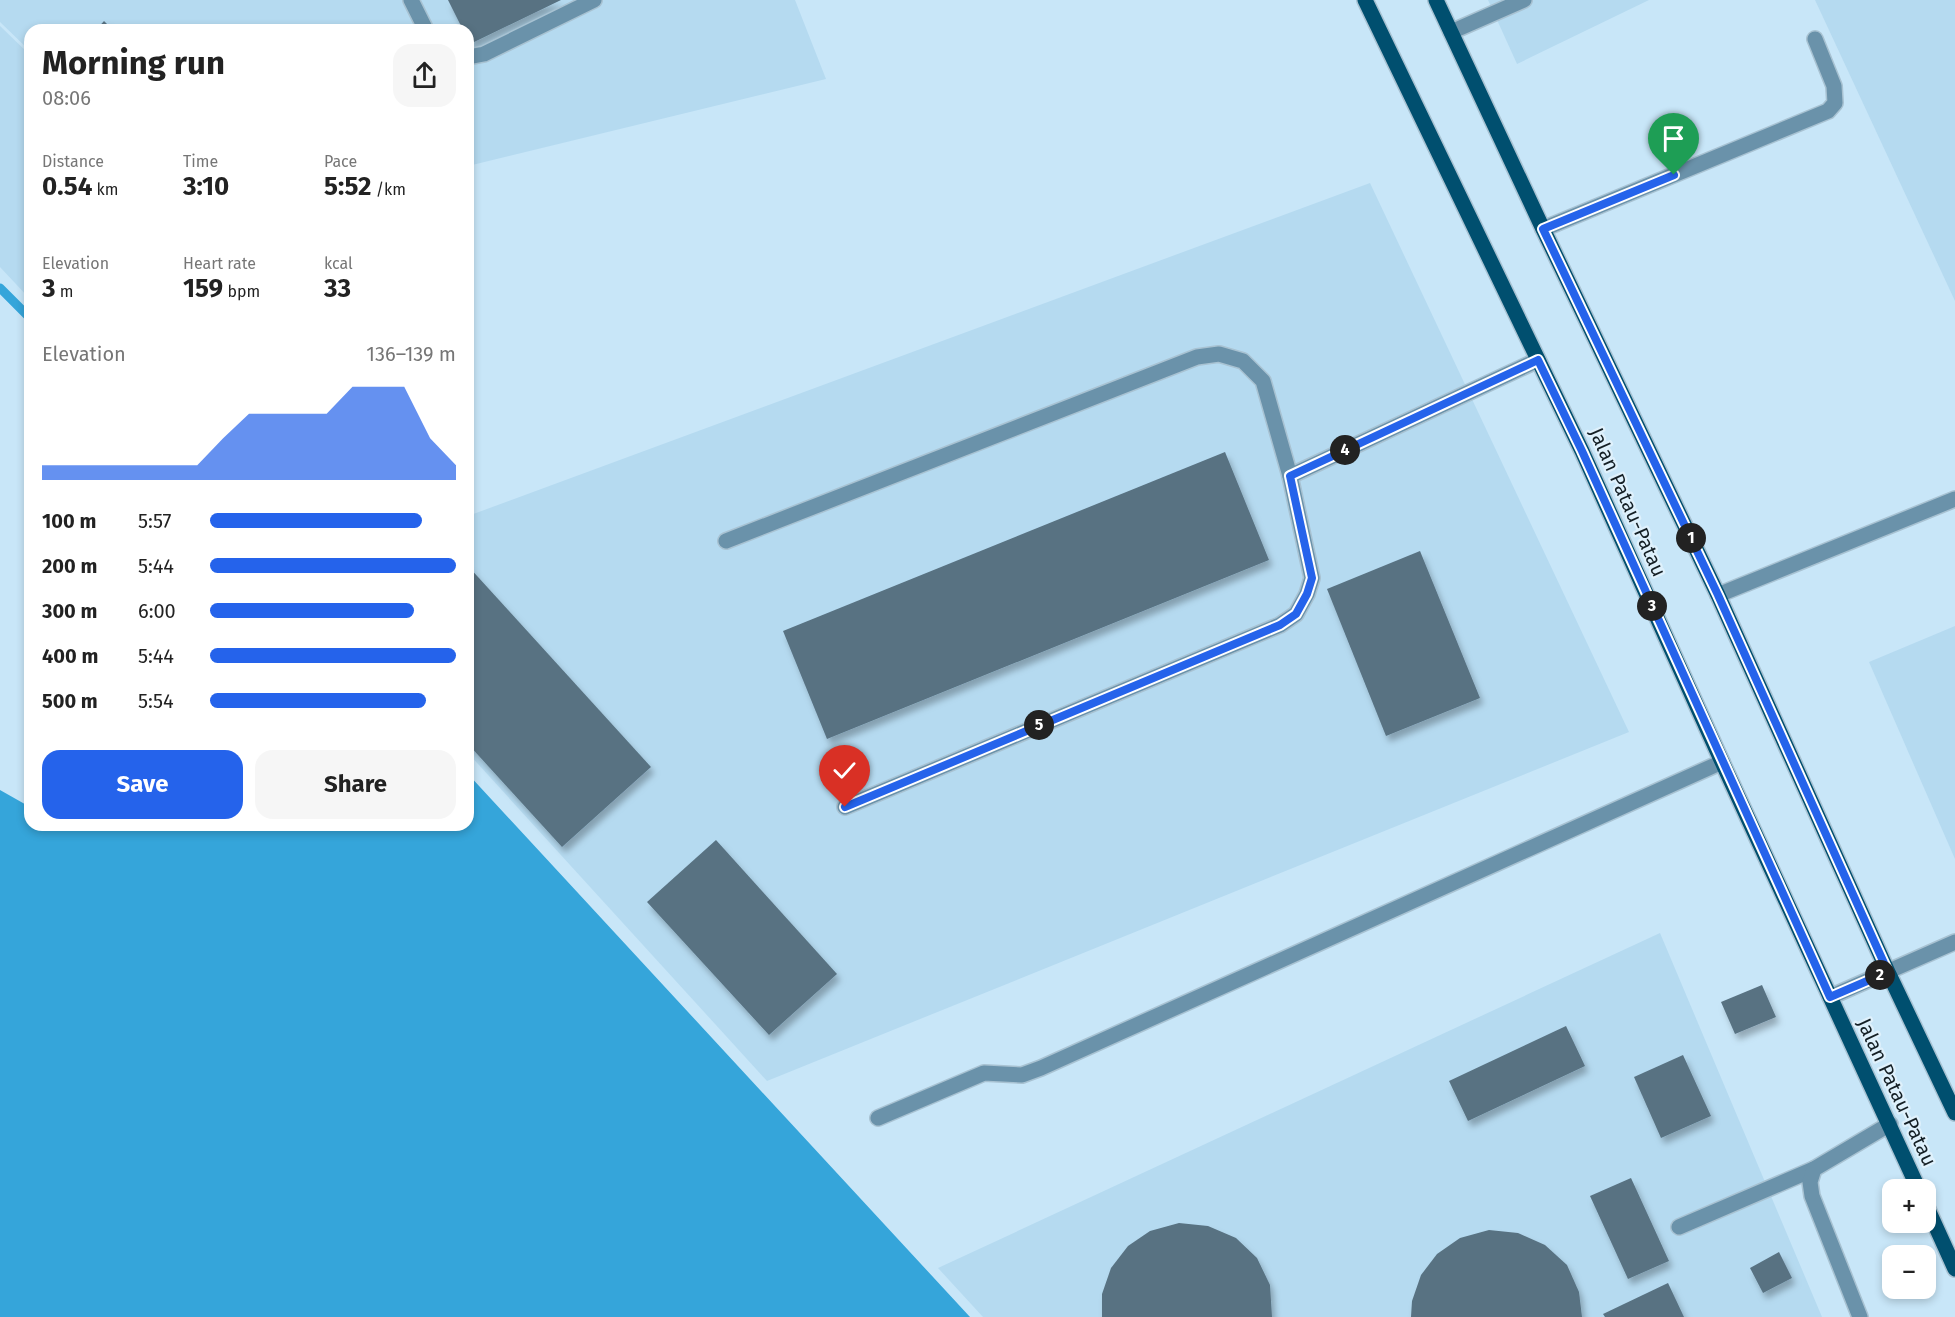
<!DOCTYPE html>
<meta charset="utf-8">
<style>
body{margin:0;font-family:"Fira Sans",sans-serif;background:#f6f6f6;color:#222;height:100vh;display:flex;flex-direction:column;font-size:22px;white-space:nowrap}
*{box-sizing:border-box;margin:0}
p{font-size:20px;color:#767676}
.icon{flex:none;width:33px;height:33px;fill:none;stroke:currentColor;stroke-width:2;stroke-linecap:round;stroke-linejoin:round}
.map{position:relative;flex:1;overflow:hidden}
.drawer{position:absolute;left:24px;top:24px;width:450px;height:807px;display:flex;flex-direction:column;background:#fff;border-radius:18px;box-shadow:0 3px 9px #0003}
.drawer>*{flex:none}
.controls{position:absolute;left:1882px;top:1179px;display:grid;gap:12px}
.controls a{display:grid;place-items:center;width:54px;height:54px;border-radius:12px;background:#fff;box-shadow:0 3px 9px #0003;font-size:30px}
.pin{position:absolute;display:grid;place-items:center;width:51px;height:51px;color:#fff;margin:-62px -26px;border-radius:50% 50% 50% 0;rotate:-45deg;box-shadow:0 0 6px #0007}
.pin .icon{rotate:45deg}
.km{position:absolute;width:30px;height:30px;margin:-15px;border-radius:50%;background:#222;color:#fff;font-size:16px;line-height:30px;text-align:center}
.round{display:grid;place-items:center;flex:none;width:63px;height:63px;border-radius:18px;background:#f6f6f6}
.overview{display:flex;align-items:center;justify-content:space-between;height:102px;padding:0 18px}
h1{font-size:33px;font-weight:700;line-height:45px}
.metrics{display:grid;grid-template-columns:repeat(3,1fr);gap:9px;height:102px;padding:6px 18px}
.metrics div{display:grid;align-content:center}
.metrics b{font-size:26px;font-weight:700}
.metrics small{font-size:16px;font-weight:400}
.metrics p{font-size:16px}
.chart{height:168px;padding:12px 18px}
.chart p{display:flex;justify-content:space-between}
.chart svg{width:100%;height:108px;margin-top:6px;fill:#2563eb;opacity:.7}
.primary-button{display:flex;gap:12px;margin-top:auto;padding:12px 18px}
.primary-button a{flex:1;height:69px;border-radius:18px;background:#2563eb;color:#fff;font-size:24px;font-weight:700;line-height:69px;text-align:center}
.primary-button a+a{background:#f6f6f6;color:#222}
ul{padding:0 18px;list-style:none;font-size:20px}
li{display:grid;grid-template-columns:96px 72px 1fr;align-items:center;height:45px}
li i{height:15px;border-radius:8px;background:#2563eb}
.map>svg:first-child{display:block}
</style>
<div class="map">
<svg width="1955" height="1317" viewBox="0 0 1955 1317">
<defs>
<filter id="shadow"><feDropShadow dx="3.5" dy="6" stdDeviation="3" flood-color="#0004"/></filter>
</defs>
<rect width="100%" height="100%" fill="#c8e6f8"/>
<g fill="#b5daf0">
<path d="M0,0H795L826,79L468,166V30H30V51L0,22Z"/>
<path d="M1488,0H1649L1517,64Z"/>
<path d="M1815,0H1955V301Z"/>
<path d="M0,26L30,55V299L0,267Z"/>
<path d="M1370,183L1629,732L767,1081L468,753V516Z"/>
<path d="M1955,626V859L1869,662Z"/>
<path d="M1660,933L1822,1317H983L938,1268Z"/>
</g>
<path fill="#35a5da" d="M468,774L970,1317H0V790L30,807V825H468Z"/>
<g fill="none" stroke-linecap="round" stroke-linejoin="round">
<path stroke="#35a5da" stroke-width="9" d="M0,288L30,318"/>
</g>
<g fill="#587282" filter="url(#shadow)">
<path d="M448,0H561L470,44L468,30H463Z"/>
<path d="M104,21L113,30H96Z"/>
<path d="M1225,452L1269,560L827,739L783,631Z"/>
<path d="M1420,551L1480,698L1386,736L1327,589Z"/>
<path d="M468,566L651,767L562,847L468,744Z"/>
<path d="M716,840L837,974L769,1035L647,902Z"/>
<path d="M1762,985L1776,1017L1735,1034L1721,1002Z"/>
<path d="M1566,1026L1585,1066L1468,1121L1449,1081Z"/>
<path d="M1683,1055L1711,1116L1661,1138L1634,1077Z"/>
<path d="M1631,1178L1669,1261L1628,1279L1590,1196Z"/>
<path d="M1179,1223L1208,1226L1236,1238L1257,1258L1270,1285L1272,1317H1102V1294L1111,1268L1128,1246L1150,1231Z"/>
<path d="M1489,1230L1518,1233L1545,1245L1567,1265L1579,1292L1582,1317H1411L1412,1301L1421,1275L1437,1254L1460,1238Z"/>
<path d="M1779,1252L1792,1278L1763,1293L1750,1268Z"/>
<path d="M1668,1283L1684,1317H1605L1603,1314Z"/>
</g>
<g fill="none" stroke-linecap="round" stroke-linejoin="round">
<defs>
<g id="service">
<path d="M411,0L426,30"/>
<path d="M1451,32L1524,0"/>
<path d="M468,57L484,54L594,0"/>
<path d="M1543,229L1828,111L1835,103L1834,86L1815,39"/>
<path d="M1290,476L1538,360"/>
<path d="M726,541L1197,357L1219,354L1243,361L1263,381L1290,476L1312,578L1307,594L1296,614L1280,625L845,807"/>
<path d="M1718,595L1955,499"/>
<path d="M1830,997L1955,942"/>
<path d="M878,1118L984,1073L1022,1075L1041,1068L1722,762"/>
<path d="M1679,1227L1814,1169"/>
<path d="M1860,1317L1812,1196L1810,1182L1814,1169L1890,1124"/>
</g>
<g id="primary">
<path d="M1365,0L1582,451L1722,762L1919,1190"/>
<path d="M1436,0L1543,229L1718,595L1888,972L1955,1113"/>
<path d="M1926,1205L1955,1269"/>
</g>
</defs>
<use href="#service" stroke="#a8c2d2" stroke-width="18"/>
<use href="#primary" stroke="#a8c2d2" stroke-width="18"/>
<use href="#service" stroke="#6a92aa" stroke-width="15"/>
<use href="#primary" stroke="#004f6f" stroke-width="15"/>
</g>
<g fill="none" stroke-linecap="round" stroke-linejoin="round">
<defs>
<path id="route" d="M845,807L1280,625L1296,614L1307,594L1312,578L1290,476L1538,360L1582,451L1830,997L1888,972L1718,595L1543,229L1674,175"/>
</defs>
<use href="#route" stroke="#fff" stroke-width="12"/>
<use href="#route" stroke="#2563eb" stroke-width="8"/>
</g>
<g text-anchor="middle" stroke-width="4.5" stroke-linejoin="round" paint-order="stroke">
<g font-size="20" fill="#141f25" stroke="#dff1fc">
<text transform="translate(1628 502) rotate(66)" y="7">Jalan Patau-Patau</text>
<text transform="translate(1897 1092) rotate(65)" y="7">Jalan Patau-Patau</text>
</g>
</g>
</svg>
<div class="controls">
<a>+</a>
<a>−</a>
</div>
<div class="pin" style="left:1674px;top:175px;background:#1e9e55"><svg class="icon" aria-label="arrive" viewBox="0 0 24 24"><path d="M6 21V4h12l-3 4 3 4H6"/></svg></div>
<div class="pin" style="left:845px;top:807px;background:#d93025"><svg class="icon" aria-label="check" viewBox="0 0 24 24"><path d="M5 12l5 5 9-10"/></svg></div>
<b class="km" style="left:1691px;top:538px">1</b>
<b class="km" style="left:1880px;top:975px">2</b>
<b class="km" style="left:1652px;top:606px">3</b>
<b class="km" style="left:1345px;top:450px">4</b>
<b class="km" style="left:1039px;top:725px">5</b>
<section class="drawer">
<div class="overview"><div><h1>Morning run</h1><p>08:06</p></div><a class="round"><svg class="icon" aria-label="share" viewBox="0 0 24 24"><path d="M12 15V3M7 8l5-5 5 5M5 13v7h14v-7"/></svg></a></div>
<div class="metrics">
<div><p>Distance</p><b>0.54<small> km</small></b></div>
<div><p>Time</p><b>3:10</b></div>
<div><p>Pace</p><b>5:52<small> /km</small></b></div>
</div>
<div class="metrics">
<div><p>Elevation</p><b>3<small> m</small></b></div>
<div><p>Heart rate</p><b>159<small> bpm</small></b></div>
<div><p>kcal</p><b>33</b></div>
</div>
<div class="chart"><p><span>Elevation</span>136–139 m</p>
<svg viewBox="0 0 160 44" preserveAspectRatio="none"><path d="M0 44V38L10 38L20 38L30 38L40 38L50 38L60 38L70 27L80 17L90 17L100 17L110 17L120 6L130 6L140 6L150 27L160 38V44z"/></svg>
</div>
<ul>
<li><b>100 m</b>5:57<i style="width:86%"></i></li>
<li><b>200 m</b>5:44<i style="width:100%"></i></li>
<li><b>300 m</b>6:00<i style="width:83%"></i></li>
<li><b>400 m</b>5:44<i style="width:100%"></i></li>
<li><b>500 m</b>5:54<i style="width:88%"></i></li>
</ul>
<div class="primary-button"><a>Save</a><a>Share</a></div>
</section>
</div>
